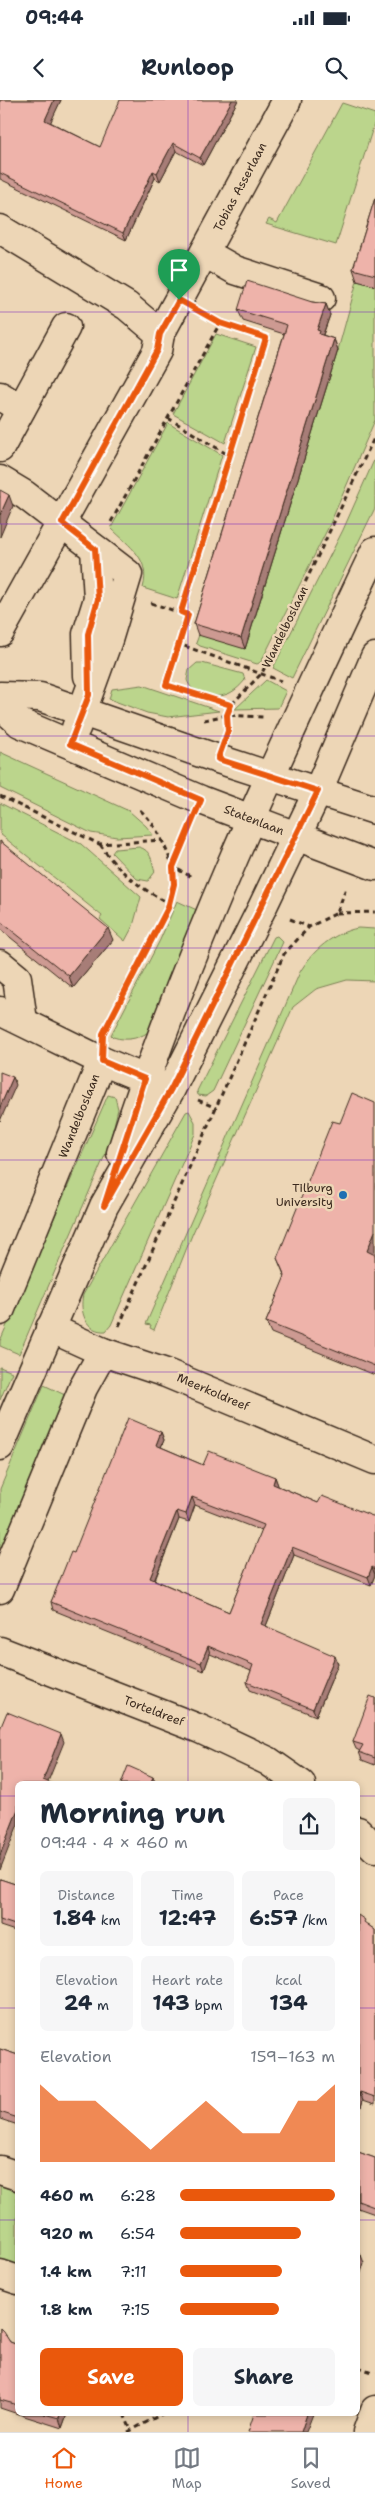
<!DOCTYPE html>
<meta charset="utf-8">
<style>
body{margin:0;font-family:"Shantell Sans",sans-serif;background:#f6f6f7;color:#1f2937;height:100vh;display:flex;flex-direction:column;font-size:19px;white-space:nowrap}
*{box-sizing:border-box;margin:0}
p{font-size:16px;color:#747a83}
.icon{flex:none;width:28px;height:28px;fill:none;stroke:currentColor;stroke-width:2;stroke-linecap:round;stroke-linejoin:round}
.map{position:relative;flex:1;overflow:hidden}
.drawer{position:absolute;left:15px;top:1681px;width:345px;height:635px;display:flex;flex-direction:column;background:#fff;border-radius:8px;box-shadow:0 2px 8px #0003}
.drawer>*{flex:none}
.pin{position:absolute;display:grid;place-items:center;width:42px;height:42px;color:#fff;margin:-51px -21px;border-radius:50% 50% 50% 0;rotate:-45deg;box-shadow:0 0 5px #0007}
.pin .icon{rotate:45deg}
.round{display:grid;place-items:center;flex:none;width:52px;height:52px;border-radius:8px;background:#f6f6f7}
.head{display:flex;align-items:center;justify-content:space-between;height:85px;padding:0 25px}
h1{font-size:28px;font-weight:700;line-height:38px}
.figures{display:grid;grid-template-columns:repeat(3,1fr);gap:8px;height:85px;padding:5px 25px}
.figures div{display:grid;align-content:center;border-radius:8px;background:#f6f6f7;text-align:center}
.figures b{font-size:21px;font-weight:700}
.figures small{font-size:14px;font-weight:400}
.figures p{font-size:14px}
.chart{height:140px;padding:10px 25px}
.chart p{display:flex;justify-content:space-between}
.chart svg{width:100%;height:90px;margin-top:5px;fill:#ea580c;opacity:.7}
.cta{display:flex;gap:10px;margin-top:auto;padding:10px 25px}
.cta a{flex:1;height:58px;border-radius:8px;background:#ea580c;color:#fff;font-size:20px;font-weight:700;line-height:58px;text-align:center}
.cta a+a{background:#f6f6f7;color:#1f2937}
ul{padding:0 25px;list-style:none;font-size:16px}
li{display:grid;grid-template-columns:80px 60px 1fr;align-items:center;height:38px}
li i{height:12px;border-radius:6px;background:#ea580c}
.status{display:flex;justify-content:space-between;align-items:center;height:35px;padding:0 25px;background:#fff;direction:ltr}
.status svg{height:14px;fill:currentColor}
header{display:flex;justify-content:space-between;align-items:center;height:65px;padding:0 25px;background:#fff;font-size:22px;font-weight:700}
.menu{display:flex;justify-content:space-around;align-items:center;height:70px;border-top:1px solid #e0e1e3;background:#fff;font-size:14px;color:#747a83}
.menu a{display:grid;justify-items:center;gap:2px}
.menu .active{color:#ea580c}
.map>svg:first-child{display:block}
</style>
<div class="status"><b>09:44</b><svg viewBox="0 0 49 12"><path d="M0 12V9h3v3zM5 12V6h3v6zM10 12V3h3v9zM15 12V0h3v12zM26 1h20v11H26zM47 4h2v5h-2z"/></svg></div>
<header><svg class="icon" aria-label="back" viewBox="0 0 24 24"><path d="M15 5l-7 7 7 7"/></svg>Runloop<svg class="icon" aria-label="search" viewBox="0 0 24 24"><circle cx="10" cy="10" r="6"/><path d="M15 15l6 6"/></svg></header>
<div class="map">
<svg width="375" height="2332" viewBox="0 0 375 2332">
<rect width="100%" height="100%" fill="#edd6b6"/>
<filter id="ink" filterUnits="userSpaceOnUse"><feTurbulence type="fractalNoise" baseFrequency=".02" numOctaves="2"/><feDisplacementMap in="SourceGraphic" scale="10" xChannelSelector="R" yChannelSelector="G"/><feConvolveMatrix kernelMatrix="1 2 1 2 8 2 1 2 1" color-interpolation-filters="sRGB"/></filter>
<g filter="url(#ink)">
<g fill="#bbd58c" stroke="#7b8055">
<path d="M342,3L375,14V21L336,145L266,124L269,119L277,123Z"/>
<path d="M357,181L375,186V320L329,426L261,562L257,564L200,546L196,543L199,535L338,250Z"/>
<path d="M216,234L256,247L225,343L173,314Z"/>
<path d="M168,323L222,355L177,499L143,488C151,459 130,447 111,428Z"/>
<path d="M375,358V408L292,578L273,568L343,430Z"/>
<path d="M197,563H202L243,574L245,580C241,585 236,590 230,593C216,600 192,596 187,580L189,570Z"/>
<path d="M266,580L286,591L278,608L235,609Z"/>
<path d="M142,585L219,611L168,617L147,613L109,599L112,589Z"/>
<path d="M0,652L129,711L146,726L153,735L117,737L91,733L0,688Z"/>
<path d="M0,703L81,744L141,797L133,826L125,841L100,819L102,816L0,734Z"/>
<path d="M139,747C151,750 152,761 155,772L148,781L137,779L112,753L115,749Z"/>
<path d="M177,801L199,811L153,929C141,938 128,942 113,937L111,935L160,840Z"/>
<path d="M358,828L375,829V881L347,880L316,889L293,907L192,1135L154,1230L150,1228L151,1225L146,1224L300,872C313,850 333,833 358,828Z"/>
<path d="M277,836L283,842L213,991L206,996L198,995L197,991L274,837Z"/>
<path d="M108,995L115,997L118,1009L109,1046L19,1254L0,1246V1241Z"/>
<path d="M189,1011L195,1022V1034L111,1225L106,1231C86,1233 79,1211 83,1195L186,1012Z"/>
<path d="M0,1267L12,1272L0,1300Z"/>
<path d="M44,1285L65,1295L0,1450V1389Z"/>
<path d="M0,2085L17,2092V2168L0,2162Z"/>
</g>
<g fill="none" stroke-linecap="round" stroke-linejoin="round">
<defs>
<g id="minor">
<path d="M0,129L127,206L160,234"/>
<path d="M205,153L235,170L321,198"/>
<path d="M0,296L21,309"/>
<path d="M0,348L66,227"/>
<path d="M0,380L25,395L128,474L108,540L76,628"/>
<path d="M0,532L157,251L160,234L287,0"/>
<path d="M88,576L87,534L98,499L95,449"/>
<path d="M0,596L40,597L218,659L375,710"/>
<path d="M0,605L20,623L201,700L375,766"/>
<path d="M0,864L17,878L23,921"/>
<path d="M0,911L102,961L162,986"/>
<path d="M121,1053C188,845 282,648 375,451"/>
<path d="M0,1211L102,961"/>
<path d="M50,1228L103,1252L166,1273L375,1360"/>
<path d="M0,1346L104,1106L171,989L262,808L318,691L375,557"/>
<path d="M0,1489L83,1288L103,1252"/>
<path d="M0,1551L200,1629L268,1661L301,1684"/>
<path d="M358,1731L375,1748"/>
<path d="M0,2070L18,2076"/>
<path d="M0,2174L18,2180"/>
<path d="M367,2332L375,2310"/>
</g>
</defs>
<use href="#minor" stroke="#3b2a1e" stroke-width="31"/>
<g stroke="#3b2a1e" stroke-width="3" stroke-dasharray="5 4" stroke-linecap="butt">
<path d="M168,318L230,356"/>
<path d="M111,422L220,223"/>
<path d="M151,503L181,513"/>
<path d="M179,544L188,515L181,513L266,238L220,223L204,214"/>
<path d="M231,605L166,585L179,544L281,581"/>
<path d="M204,620L227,615L264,617"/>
<path d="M228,630L227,615L231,605L262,573L375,336"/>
<path d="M0,696L99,744L163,740"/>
<path d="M140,710C157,725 165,746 173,767L192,777"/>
<path d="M100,744C116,770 142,790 169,803"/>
<path d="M337,813L375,812"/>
<path d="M290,819L309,827"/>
<path d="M106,928L168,808L175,784L173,767L189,729"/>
<path d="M198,1000L216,1008"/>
<path d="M119,1226L284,854L309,827L337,813L346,788"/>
<path d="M358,2267L375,2273"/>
<path d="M124,2314L131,2330"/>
<path d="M128,2332L162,2314"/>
</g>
<use href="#minor" stroke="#edd6b6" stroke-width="28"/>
</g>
<g fill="#cd9a92" stroke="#3b2a1e" fill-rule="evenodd">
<path d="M0,0H61L50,22L100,47L238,0L203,65L176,51L160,81L155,78L126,140L0,79Z"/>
<path d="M375,98V186L357,181L353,169Z"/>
<path d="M312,202L326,204L330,215L323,235L334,239L338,250L245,549L198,535L194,524L284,234L243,221L238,210Z"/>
<path d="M0,741L113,840L73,888L0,829Z"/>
<path d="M375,1155V1275L271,1233L266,1222L285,1177L277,1158Z"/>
<path d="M161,1332L164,1340L161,1347L203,1365L275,1377L278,1386L318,1403L375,1417V1475L371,1485L294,1455L266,1526L338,1564L316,1616L250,1590L247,1582L251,1571L210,1554L204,1571L53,1510L51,1502L74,1453ZM195,1405L262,1431L229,1512L155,1480L179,1419L189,1422Z"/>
<path d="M375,1598V1665L362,1660L359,1652L360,1651L356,1649L353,1642Z"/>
<path d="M0,1779L18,1785V1832L0,1826Z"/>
<path d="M367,1824L375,1830V2004L363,2000L358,2017Z"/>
<path d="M0,1949L18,1955V2025L0,2019Z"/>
<path d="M358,2052L375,2058V2114L358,2108Z"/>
<path d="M0,2228L10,2242L18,2245V2314L0,2308Z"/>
<path d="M18,2314H67L62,2328Z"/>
</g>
<g fill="#a77d77" stroke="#3b2a1e">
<path d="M54,0H61L48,28L45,20Z"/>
<path d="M232,0H238L203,65L200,58Z"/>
<path d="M173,43L176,51L160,81L157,73Z"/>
<path d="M153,71L155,78L126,140L123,133Z"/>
<path d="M326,204L330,215L322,237L324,242L317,230Z"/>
<path d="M334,239L338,250L245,549L241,538Z"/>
<path d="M9,395L13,406L0,437V415Z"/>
<path d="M108,828L113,840L73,888L69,876Z"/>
<path d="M13,977L16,985L0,1021V1007Z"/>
<path d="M375,1131V1153L371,1163L367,1151Z"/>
<path d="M161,1332L164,1340L159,1352L156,1345Z"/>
<path d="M275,1377L278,1385L276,1392L273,1384Z"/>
<path d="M192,1397L195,1405L189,1422L186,1414Z"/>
<path d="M177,1411L179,1419L152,1486L150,1478Z"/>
<path d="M292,1447L294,1455L264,1531L261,1524Z"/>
<path d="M372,1467L375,1475L371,1485L368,1477Z"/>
<path d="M208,1546L210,1554L204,1571L201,1563Z"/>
<path d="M335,1556L338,1564L316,1616L313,1609Z"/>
<path d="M61,1634L64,1642L47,1684L43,1680Z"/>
<path d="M153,1677L156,1684H150Z"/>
<path d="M18,1709V1724L0,1770V1755Z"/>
<path d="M360,1992L363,2000L358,2017V2000Z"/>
<path d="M361,2155L364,2163L358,2182V2165Z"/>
<path d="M60,2314H67L62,2328L59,2318Z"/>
<path d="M307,2314H313L306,2332H301Z"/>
</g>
<g fill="#eeb3aa" stroke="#3b2a1e" fill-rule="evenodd">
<path d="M0,0H54L45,20L100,47L120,0H232L200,58L173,43L157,73L153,71L123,133L0,73Z"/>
<path d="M375,98V175L353,169Z"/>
<path d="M247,181L312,202L326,204L317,230L320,231L319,234L334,239L241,538L194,524L287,225L238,210Z"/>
<path d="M0,390L9,395L0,415Z"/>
<path d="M0,741L108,828L69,876L0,821Z"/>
<path d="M0,972L13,977L0,1007Z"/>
<path d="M352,993L375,1003V1131L367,1151L375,1155V1266L266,1222L285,1176L277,1158L332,1021L340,1023Z"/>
<path d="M128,1318L161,1332L156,1345L203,1365L209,1351L275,1377L273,1384L318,1403L322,1396L375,1417V1469L372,1467L368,1477L292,1447L261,1524L335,1556L313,1609L247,1582L253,1565L208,1546L201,1563L51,1502L71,1452L74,1453ZM192,1397L264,1425L229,1512L150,1478L177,1411L186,1414Z"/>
<path d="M370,1596L375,1598V1658L359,1652L363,1645L353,1642Z"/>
<path d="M7,1612L61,1634L43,1680L53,1684H18V1709L0,1755V1629Z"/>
<path d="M128,1666L153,1677L150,1684H121Z"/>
<path d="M0,1779L18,1785V1826L0,1820Z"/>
<path d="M358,1815L365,1820L364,1822L375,1830V1997L360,1992L358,2000Z"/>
<path d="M0,1949L18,1955V2018L0,2012Z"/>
<path d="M358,2052L375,2058V2105L374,2107L358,2101Z"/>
<path d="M358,2153L361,2155L358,2165Z"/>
<path d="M0,2228L3,2231L10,2242L18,2245V2305L0,2300Z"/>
<path d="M44,2314H60L59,2318Z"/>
<path d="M254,2314H307L301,2332H248Z"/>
</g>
</g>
<g fill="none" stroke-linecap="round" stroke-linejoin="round" filter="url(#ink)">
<defs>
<path id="route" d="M179,200L220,223L266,238L181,512L188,515L166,585L231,605L227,615L228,631L218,659L318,691L171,989L104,1106L145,979L102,961L103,934L168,808L174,784L173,767L201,700L70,644L89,595L88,534L98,499L95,449L62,423L157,250L160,234Z"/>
</defs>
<use href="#route" stroke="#fff" stroke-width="10"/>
<use href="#route" stroke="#ea580c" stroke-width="6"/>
</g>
<path fill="none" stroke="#7b2cbf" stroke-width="1" stroke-opacity="0.55" d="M188,0V1684M0,212H375M0,424H375M0,636H375M0,848H375M0,1060H375M0,1272H375M0,1484H375M0,1696H18M358,1696H375M0,1908H18M358,1908H375M0,2120H18M358,2120H375M188,2314V2332"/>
<circle fill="#1f6fb2" stroke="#edd6b6" stroke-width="2" cx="343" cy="1095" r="5"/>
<g text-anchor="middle" stroke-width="5" stroke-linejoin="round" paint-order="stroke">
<g font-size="12" fill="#3b2a1e" stroke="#edd6b6">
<text transform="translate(240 87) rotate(-62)" y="4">Tobias Asserlaan</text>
<text transform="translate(285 527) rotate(-64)" y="4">Wandelboslaan</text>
<text transform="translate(254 720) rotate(21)" y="4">Statenlaan</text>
<text transform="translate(79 1016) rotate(-68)" y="4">Wandelboslaan</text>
<text transform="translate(213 1292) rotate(23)" y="4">Meerkoldreef</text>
<text transform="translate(154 1611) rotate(21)" y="4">Torteldreef</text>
</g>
<g font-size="12" fill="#3b2a1e" stroke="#edd6b6" text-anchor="end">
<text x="333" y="1092">Tilburg<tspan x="333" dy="14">University</tspan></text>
</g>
</g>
</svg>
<div class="pin" style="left:179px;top:200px;background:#1e9e55"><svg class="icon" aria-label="arrive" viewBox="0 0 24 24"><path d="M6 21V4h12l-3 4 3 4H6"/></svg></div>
<section class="drawer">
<div class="head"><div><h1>Morning run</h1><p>09:44 · 4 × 460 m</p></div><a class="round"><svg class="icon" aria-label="share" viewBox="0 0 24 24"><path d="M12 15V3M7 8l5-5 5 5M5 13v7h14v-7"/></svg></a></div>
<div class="figures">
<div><p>Distance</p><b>1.84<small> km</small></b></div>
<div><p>Time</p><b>12:47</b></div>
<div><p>Pace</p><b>6:57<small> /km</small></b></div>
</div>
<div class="figures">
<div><p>Elevation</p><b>24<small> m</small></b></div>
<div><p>Heart rate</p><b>143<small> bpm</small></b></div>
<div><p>kcal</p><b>134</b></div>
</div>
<div class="chart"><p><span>Elevation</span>159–163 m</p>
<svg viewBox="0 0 160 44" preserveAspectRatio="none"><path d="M0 44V6L10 14L20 14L30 14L40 22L50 30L60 38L70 30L80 22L90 14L100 22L110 30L120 30L130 30L140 14L150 14L160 6V44z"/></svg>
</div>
<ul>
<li><b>460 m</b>6:28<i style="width:100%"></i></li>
<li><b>920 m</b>6:54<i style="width:78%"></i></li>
<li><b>1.4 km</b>7:11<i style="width:66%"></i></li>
<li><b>1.8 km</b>7:15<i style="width:64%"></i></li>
</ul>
<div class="cta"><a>Save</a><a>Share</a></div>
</section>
</div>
<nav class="menu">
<a class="active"><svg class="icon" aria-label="home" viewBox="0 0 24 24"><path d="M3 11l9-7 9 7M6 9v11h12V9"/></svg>Home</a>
<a><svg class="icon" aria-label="map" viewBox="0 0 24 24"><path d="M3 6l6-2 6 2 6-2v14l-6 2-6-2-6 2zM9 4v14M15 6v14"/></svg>Map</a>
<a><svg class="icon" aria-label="saved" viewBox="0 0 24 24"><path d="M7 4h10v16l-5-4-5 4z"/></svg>Saved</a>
</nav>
